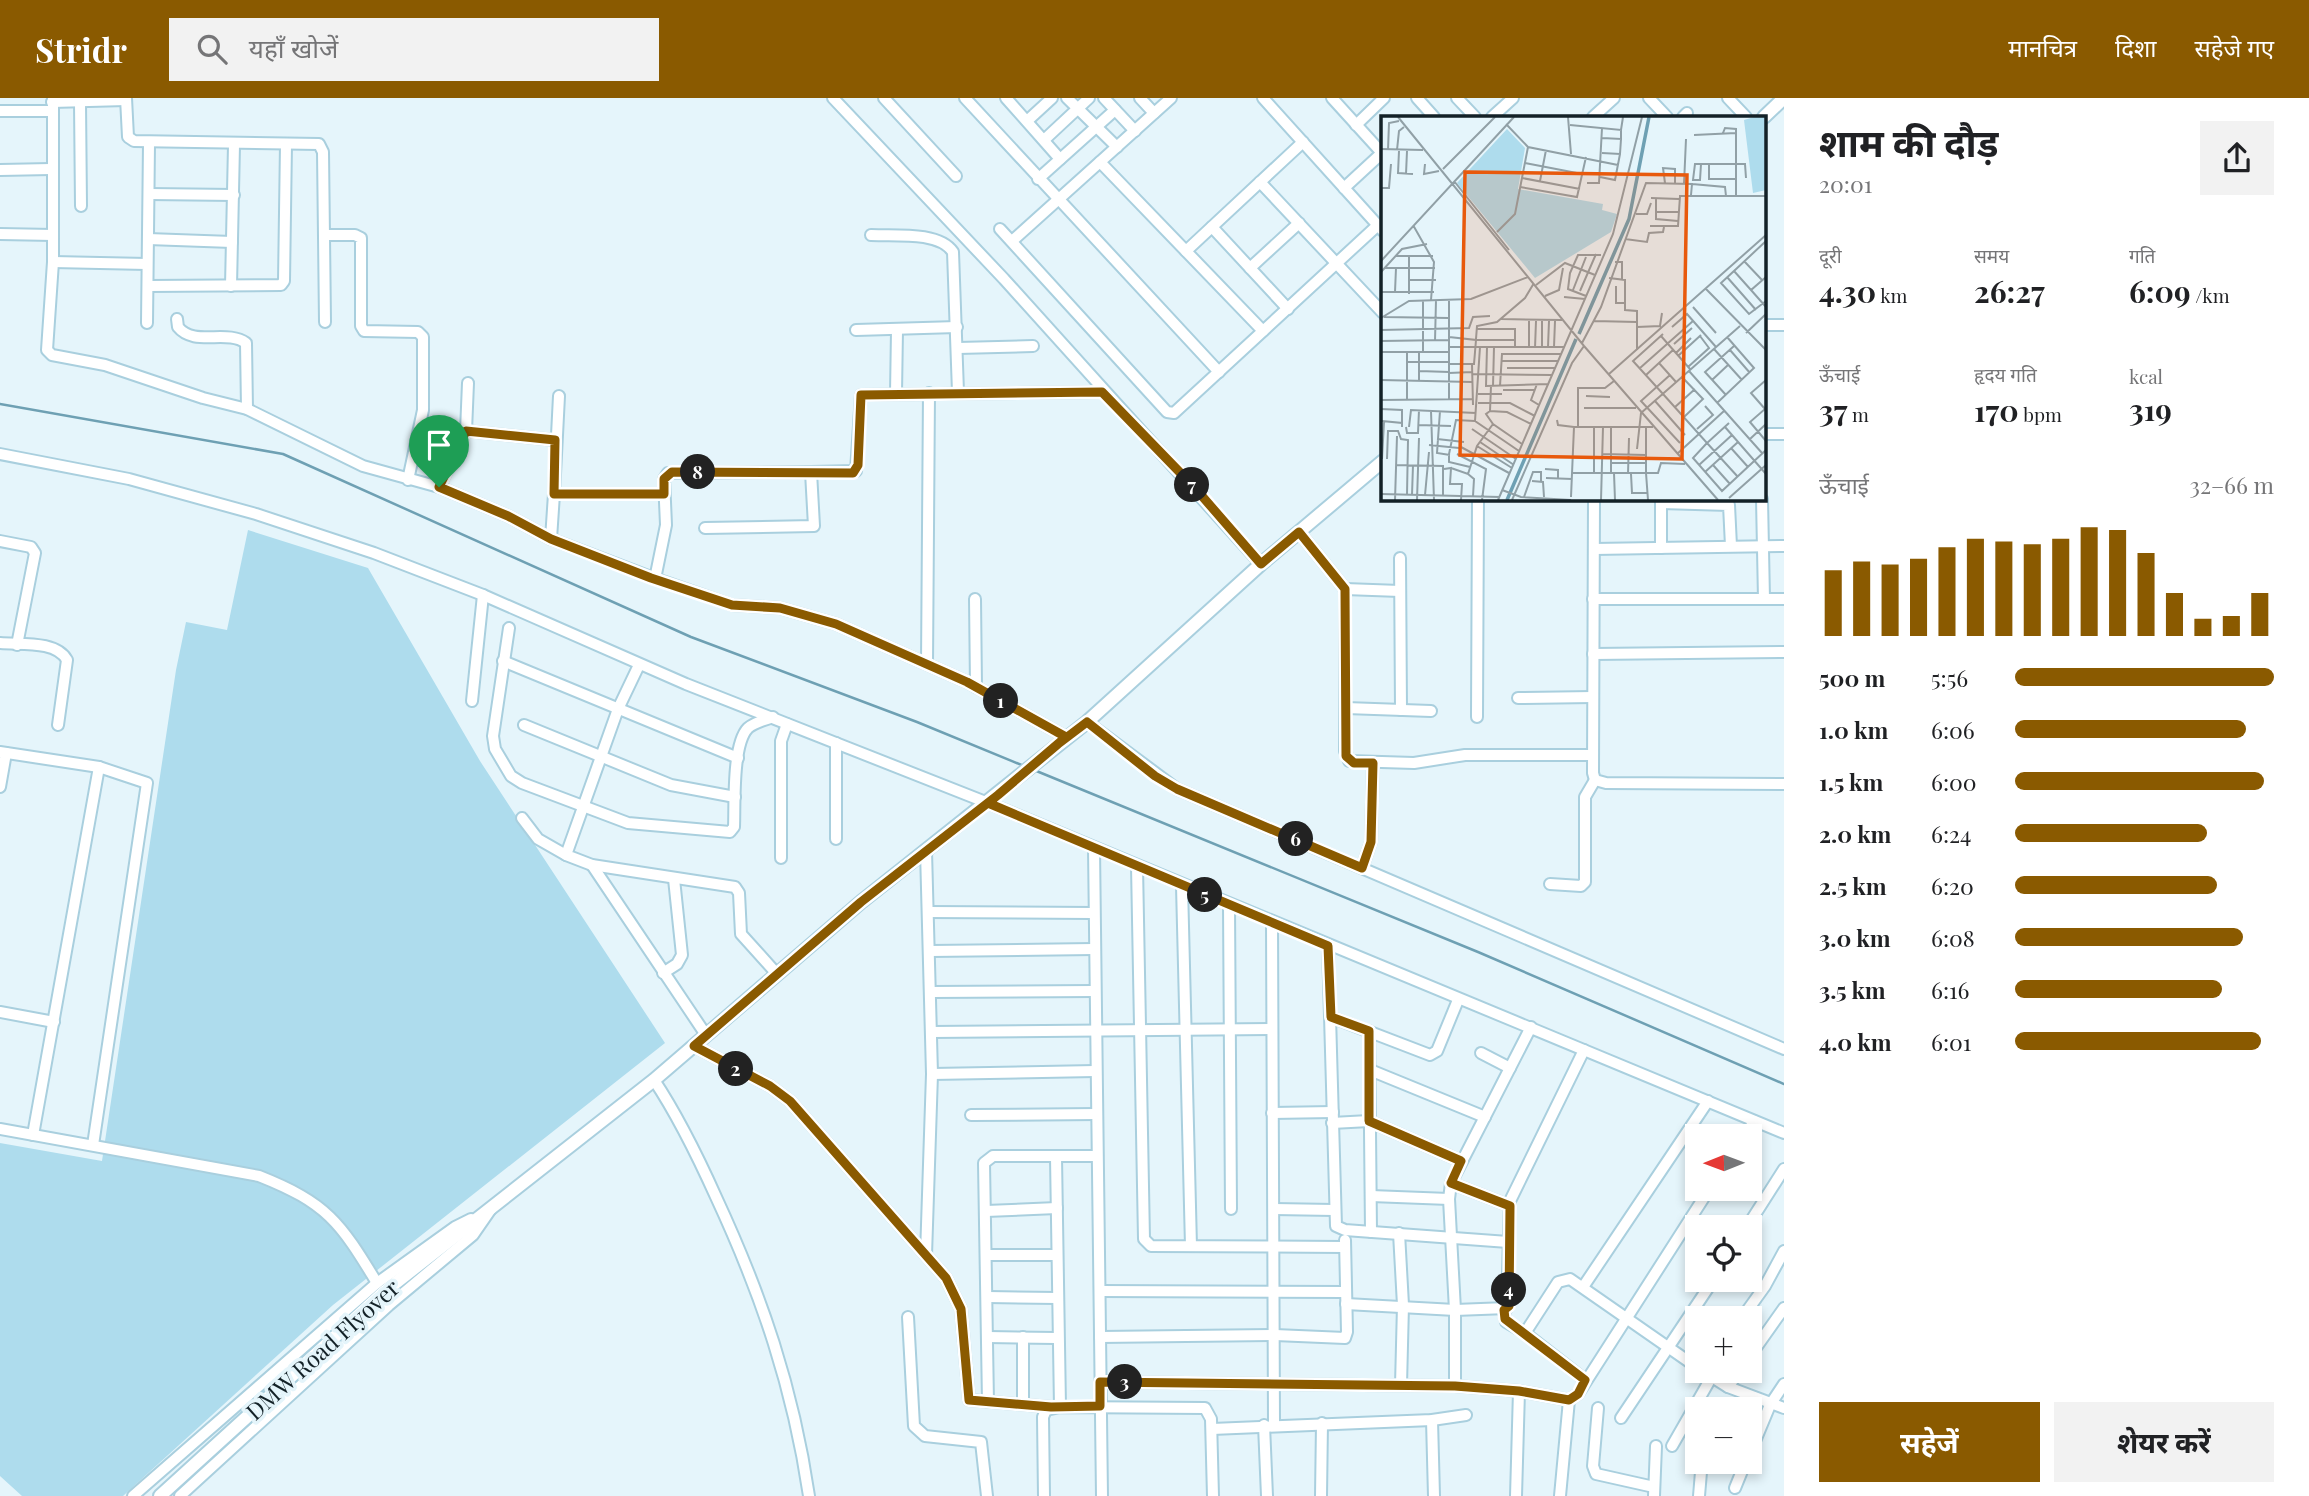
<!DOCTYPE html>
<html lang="hi">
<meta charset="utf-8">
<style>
body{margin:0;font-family:"Playfair Display","Noto Sans Devanagari",serif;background:#f2f2f2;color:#202124;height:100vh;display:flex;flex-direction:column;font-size:26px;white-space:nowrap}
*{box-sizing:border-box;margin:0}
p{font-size:23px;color:#757577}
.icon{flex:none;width:38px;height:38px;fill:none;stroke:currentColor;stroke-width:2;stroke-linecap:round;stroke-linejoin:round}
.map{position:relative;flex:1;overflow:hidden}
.panel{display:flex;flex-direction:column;background:#fff;width:525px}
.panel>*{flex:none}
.needle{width:46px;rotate:269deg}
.tools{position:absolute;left:1685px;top:1026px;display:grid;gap:14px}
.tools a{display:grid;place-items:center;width:77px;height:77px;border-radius:0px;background:#fff;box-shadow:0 4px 10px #0003;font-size:35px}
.pin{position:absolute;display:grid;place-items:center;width:60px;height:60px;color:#fff;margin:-72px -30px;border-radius:50% 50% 50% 0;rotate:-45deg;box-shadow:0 0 7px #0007}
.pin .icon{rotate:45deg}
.km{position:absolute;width:35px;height:35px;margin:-18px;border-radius:50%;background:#222;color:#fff;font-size:19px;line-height:35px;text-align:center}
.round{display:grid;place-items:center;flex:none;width:74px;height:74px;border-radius:0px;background:#f2f2f2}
.head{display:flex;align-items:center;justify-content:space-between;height:119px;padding:0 35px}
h1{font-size:38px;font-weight:700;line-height:52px}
.stats{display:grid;grid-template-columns:repeat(3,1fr);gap:10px;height:119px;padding:7px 35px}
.stats div{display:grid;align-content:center}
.stats b{font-size:30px;font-weight:700}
.stats small{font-size:19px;font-weight:400}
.stats p{font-size:19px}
.chart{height:196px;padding:14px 35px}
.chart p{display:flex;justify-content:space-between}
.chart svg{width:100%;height:126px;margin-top:7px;stroke:#8a5a00;stroke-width:6}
.button{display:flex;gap:14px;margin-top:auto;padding:14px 35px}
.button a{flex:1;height:80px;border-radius:0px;background:#8a5a00;color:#fff;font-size:28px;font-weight:700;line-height:80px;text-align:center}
.button a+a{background:#f2f2f2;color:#202124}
ul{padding:0 35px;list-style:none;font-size:23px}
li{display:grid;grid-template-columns:112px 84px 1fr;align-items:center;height:52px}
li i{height:18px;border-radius:9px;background:#8a5a00}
header{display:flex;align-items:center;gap:42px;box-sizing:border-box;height:98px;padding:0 35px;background:#8a5a00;color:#fff}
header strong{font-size:33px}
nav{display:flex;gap:38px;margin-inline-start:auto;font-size:24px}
.search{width:490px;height:63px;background:#f2f2f2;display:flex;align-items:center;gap:18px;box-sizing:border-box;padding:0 24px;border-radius:0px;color:#757577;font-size:26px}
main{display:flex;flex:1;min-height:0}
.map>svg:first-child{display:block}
</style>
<header>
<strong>Stridr</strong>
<div class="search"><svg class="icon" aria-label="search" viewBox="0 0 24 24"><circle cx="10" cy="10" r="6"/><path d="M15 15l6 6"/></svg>यहाँ खोजें</div>
<nav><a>मानचित्र</a><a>दिशा</a><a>सहेजे गए</a></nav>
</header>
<main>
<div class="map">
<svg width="1784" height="1398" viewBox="0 0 1784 1398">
<rect width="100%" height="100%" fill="#e5f5fb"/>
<path fill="#aedced" d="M248,432L368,470L480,663L665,945L333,1207L123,1398H22L0,1378V1045L102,1063L176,572L186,524L227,532Z"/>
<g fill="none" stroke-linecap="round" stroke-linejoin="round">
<g stroke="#6ea0b3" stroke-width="2.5">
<path d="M0,306L283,356L691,539L917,624L1024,668"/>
<path d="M1034,672L1478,854L1784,986"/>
</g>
<defs>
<g id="minor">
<path d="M53,0V164L47,252L52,257L105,267L203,300L247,311L363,368L439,389L508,418L551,441L651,479L732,507L780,510L836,526L967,584L1066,639"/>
<path d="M126,0L128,39L134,43L319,46L323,54L325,224"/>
<path d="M833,0L1004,181L1261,466"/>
<path d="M884,0L956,78"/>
<path d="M965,0L1219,274"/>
<path d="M1006,0L1060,61"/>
<path d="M1067,0L1117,49"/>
<path d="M1104,0L1135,33"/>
<path d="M1140,0L1154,15"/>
<path d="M1263,0L1383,133"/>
<path d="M1332,0L1382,55"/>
<path d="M1417,0L1434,19"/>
<path d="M1457,0L1475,19"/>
<path d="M1649,0L1667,19"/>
<path d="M1728,0L1746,19"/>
<path d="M52,4L126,2"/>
<path d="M80,5L81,108"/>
<path d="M0,13H52"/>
<path d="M1492,19L1513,0"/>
<path d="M1593,19L1614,0"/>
<path d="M1683,19L1687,15"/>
<path d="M1027,23L1052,0"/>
<path d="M1356,27L1384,0"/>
<path d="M1044,42L1089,0"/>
<path d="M1100,64L1263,233"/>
<path d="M0,72L51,71"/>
<path d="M1038,81L1115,12"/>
<path d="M1260,84L1383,215"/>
<path d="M1344,90L1383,54"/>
<path d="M149,96L234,97"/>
<path d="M1212,129L1288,211"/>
<path d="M1000,131L1167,314L1174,315L1378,127"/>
<path d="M0,136L53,137"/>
<path d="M324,137H355L361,140V228L364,233L418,234L423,239V312L408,382"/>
<path d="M871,137C894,138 939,133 953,154L958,294"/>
<path d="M148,141L232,144"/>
<path d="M1012,143L1171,0"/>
<path d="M1186,153L1303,44"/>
<path d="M53,164L147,166"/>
<path d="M1250,170L1299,125"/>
<path d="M148,188L281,187L284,183L286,46"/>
<path d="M231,188L234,47"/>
<path d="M177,221L178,229C194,249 227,231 246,245L247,311"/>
<path d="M147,225L149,46"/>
<path d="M1765,227H1784"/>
<path d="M856,232L957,229"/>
<path d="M958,250L1033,248"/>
<path d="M896,295L897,232"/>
<path d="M466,333L555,342"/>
<path d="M1765,336H1784"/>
<path d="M0,356L129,381L256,416L374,455L483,497L686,586L988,705L1784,1035"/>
<path d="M811,374L856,373L861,297L1102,294"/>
<path d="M439,389L466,333L468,285"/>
<path d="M554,396L559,298"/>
<path d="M1594,401L1593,675L1595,682L1606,685L1784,686"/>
<path d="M1661,401V450"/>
<path d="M1762,401L1764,501"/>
<path d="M1661,405L1729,407L1731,448"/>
<path d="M1299,434L1345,491V653L1349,663L1414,665L1465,657H1593"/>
<path d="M551,441L554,396H664"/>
<path d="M0,443L31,449L35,455L17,547"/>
<path d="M1594,451L1784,448"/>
<path d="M1400,460L1401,612"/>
<path d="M655,481L666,427L664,381L668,375L811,374L814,428L705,430"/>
<path d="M1345,491L1400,493"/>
<path d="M975,501L976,589"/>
<path d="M1593,501H1784"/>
<path d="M509,530L493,638L495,651L511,678L522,685L628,725L730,734L734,729C735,707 732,646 748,630C755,624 765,622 773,619"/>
<path d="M0,545C20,547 56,542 67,562L58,627"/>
<path d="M1593,556L1784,554"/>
<path d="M503,563L738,660"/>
<path d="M927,566L929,295"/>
<path d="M639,567L618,611L566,757L592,767L735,789L739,795L741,836L777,876"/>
<path d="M1518,600L1593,599"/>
<path d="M472,603L483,497"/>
<path d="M1346,610L1431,613"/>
<path d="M1477,619L1478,401"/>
<path d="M1087,624L1177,691L1784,951"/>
<path d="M524,627L671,687L735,699"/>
<path d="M0,654L99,669L147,685L93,1047"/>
<path d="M0,689L6,655"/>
<path d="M522,720L538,741L566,757"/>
<path d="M836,741V645"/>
<path d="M1094,750L1102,1398"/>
<path d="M926,753L932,976L926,1157"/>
<path d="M781,760V643L787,626"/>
<path d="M592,767L706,937"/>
<path d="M1137,768L1144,1141L1151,1148L1345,1149"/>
<path d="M1362,770L1371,744L1373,665"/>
<path d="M1550,786L1581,788L1585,784V699L1595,682"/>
<path d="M1182,788L1191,1148"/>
<path d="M1229,807L1231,1111"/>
<path d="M928,814L1093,815"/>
<path d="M1272,823L1274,1326"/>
<path d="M1328,848L1336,1128L1345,1132L1508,1144"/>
<path d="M930,853L1094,851"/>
<path d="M663,875L677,866L682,857L674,781"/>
<path d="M931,894L1094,893"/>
<path d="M0,914L54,924"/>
<path d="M1331,919L1430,957L1437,953L1458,902"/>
<path d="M1369,933L1371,1134"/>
<path d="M932,934L1271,931"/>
<path d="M694,948L770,988L790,1003L946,1180L961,1211L969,1302L1051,1309"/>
<path d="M1481,955L1510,970"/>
<path d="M1370,972L1485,1019"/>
<path d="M932,976L1095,973"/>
<path d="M654,982C678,1018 698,1059 716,1099C762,1198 793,1290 809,1398"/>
<path d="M1272,1015L1333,1014"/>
<path d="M971,1017L1097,1016"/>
<path d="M1332,1025L1369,1023L1461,1063"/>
<path d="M0,1031L259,1078C327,1105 340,1124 377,1185"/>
<path d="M33,1037L99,669"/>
<path d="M1745,1038L1754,1023"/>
<path d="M1056,1059L1060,1309"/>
<path d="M1451,1085L1510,1108"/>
<path d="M1371,1098L1449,1101"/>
<path d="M1274,1111L1334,1112"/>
<path d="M986,1113L1057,1110"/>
<path d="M1747,1129L1784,1071"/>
<path d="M1399,1135L1403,1207L1401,1287"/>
<path d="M987,1157H1056"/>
<path d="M1583,1189L1708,1003"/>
<path d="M1100,1193L1346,1194"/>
<path d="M988,1199L1057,1200"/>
<path d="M1346,1206L1455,1212L1507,1210L1510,1103L1584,952"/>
<path d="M1504,1212L1506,1224L1525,1235L1558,1184L1570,1181L1698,1270"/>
<path d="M908,1219L914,1328L925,1338L981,1344L987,1398"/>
<path d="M1742,1220L1765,1188L1784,1153"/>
<path d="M1525,1235L1585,1282"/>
<path d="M988,1239L1056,1240"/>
<path d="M1100,1239L1275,1237L1345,1240L1347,1234L1345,1142"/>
<path d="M1750,1258L1784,1210"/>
<path d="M1701,1272L1728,1289L1784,1310"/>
<path d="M1100,1284L1455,1288L1519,1293L1569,1302L1578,1296L1710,1090"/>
<path d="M1455,1288V1212L1449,1101L1451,1085L1531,929"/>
<path d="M1728,1289L1740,1272"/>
<path d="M988,1304L984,1065L993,1058H1097"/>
<path d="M1023,1306V1239"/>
<path d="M1598,1310L1593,1368L1596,1376L1654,1389"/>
<path d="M1621,1320L1714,1181"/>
<path d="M1432,1322L1434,1398"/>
<path d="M1264,1327L1267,1398"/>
<path d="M1212,1331L1432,1322L1466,1317"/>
<path d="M1672,1348L1711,1280"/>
<path d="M1750,1355L1770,1307L1784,1286"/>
<path d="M1735,1390L1746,1363"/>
<path d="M133,1398L377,1185L455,1129L471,1121"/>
<path d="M180,1398L389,1207L473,1137L491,1111"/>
<path d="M1044,1398L1043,1319L1046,1312L1060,1309L1205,1310L1211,1321L1213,1398"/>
<path d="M1321,1398L1322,1325"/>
<path d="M1516,1398L1519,1293"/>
<path d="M1560,1398L1569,1302"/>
<path d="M1654,1398L1656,1348"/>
<path d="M1699,1398L1701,1374"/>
</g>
<g id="major">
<path d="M1764,19L1784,0"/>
<path d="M160,1398L384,1194L654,982L861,804L1087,624L1261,466L1383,363"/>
</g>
</defs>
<use href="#minor" stroke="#a9cfde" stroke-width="14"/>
<use href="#major" stroke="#a9cfde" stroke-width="16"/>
<use href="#minor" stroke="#fff" stroke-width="10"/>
<use href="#major" stroke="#fff" stroke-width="12"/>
</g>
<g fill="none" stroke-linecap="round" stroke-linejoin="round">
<defs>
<path id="route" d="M439,389L508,418L551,441L651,480L732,507L780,510L836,526L967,584L1066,639L998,697L861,804L694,948L770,988L790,1003L946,1180L961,1211L969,1302L1051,1309L1100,1308V1284L1455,1288L1519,1293L1569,1302L1578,1296L1585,1282L1505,1221L1504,1212L1509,1208L1510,1108L1451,1085L1461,1063L1369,1023V933L1331,919L1328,848L988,705L998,697L1058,646L1087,624L1155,678L1177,691L1362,770L1371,744L1373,665H1354L1346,658L1345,491L1299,434L1261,466L1195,390L1102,294L861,297L858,367L853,375L672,374L664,381V396H554L555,342L466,333L439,389"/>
</defs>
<use href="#route" stroke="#fff" stroke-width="14"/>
<use href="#route" stroke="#8a5a00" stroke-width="9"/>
</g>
<g text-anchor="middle" stroke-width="7" stroke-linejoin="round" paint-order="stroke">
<g font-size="23" fill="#132127" stroke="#e5f5fb">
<text transform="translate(323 1252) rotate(-42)" y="8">DMW Road Flyover</text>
</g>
</g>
<g transform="translate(1381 18)">
<rect width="385" height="385" fill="#e5f5fb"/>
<path d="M373,1H385V74L372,77L363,4ZM126,13L144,32L137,73L222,88L221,94L236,98L230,116L154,162L76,67Z" fill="#aedced"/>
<path fill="none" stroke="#6ea0b3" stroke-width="3.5" d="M198,218L248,103L268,1M126,384L195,223"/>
<path fill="none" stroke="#91a0a6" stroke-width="2" d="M17,1L203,230L337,384M187,1L190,38M125,8L147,31L237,49M189,9L240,14L242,1M342,17L344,12L355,13V80M313,19L355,17M221,22L240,23V14M0,33L42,34M7,34L8,7L18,5M16,34L18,15L23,11M18,35L17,57L32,58M221,37L239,38L240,23M144,47L201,58M44,48L43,58L58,55M320,48L319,64H312L314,48H364L365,62M328,49V63H355M62,53L114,1M25,58L26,35M219,61L234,64L239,38M141,62L199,73M73,65L128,134M159,65L165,34M206,67H218L221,12M284,67L282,52L294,53V67M303,68L305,23M311,68L344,71L345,80M139,71L196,81L205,41M0,72H8L10,48M270,82L298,83M275,82V103L297,105M275,96H298M255,98H266L270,87M32,109L53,146L50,184M269,110H297L299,80H385M116,116L134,98L147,31M244,123L266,126L268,117L282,116L283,111M15,140H52M0,145L133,1M363,145L381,164M234,146H241V164M4,152H54M353,155L385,125M0,156L21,133L46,128M346,161L375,194M385,161L370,174L353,155L340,167L368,198L385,185M228,162L244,164V187H235V170M28,164H55M155,169L184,147L214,159M325,173L385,234M192,174L205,141M370,174L385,191M199,175L215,138M0,176H53M14,176L15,152M28,178V140M164,180L178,174L182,152M205,180L187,173L189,157L197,139H220M183,181L204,183M42,184V237M68,185V284M244,187V194L256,195V234M312,191L335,217M3,201L68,202M0,202L28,185L90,183L147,161M120,203L181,204M148,205V231M213,205L256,206M256,211L279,210L281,197M291,211L306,198L335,231M96,213H134V231M0,214L88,212L92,201L109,200M365,217L385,198M280,220L309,253M95,223L96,210L116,206L144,182L153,167M95,224H134M0,225L68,224M54,225L55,184M201,227L220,191L265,67L311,68L310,79M293,228L311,212M68,231H183M99,231L94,305L138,335M106,231L105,270L167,268M161,231V205M167,231L168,205M173,231L174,205M154,232L155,205M333,233L361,264M349,234L369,257M0,236H68M26,236V284M295,237L310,222M297,240L320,219M120,245H177M26,246H68M278,247L295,266M68,248H93L95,224L68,221M91,248L92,289M307,251L328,232L319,220M126,252H174M259,252L312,205M38,255L68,256M308,255L381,337M68,257L91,256M91,258L171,259M228,258L385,119M265,259L292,234M289,259L260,285L299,327M301,261L322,283L303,301M0,264L91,266M38,264V237M331,264L347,249M385,264L370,277L384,293L369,306L385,325M156,268L150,284L158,289M110,270L109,295L126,296L150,308M112,270L113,231M119,270L121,238H181M122,274H154M97,278H121M282,278L326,327L312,342L341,375L385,334M282,278L252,245L282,218M345,279L324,256L353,230M205,280L229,281M0,284L92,283M274,285L304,319M97,287H129L154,300M336,287L373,252L346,221M294,291L314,273M203,292H255M0,293L21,294V307M50,295L53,384M59,295L56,337L69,339M109,295L105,298L112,308L141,328M176,304L177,309L193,311M1,305L21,307V311M348,307L326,327L357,361M37,309L70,310M25,311L26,317H37L38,294M28,311L30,294L95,297M197,311V272H224L233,265M230,311V357M344,311L385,358M91,313L135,343M316,313L332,299L324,290M56,323L83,326M369,323L385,308M99,326L133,349M48,329L78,332M96,330L131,352M80,331L128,357M350,332L367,351M256,333L260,297L359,210M76,338L105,353L101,384M221,338L265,339M296,338L343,295M1,343L3,306M6,343L7,315H17L20,323L27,324L26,379M230,347H265M15,349L62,350V379M318,349L351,319M332,349L349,368M89,351L68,346V338L75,304L94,305M70,352L87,358L96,330L112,308M63,353L70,352L69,368H81L80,384M164,353L177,354V362M324,356L357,326M191,357H277L280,347L304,348M213,357V311M233,357L234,384M265,357V312M265,357L267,384M87,358L93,363L92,380M247,358L248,322M250,358L251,377H267M165,362L191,363M151,365L162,366L163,381M121,374L140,381L190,384M0,378L119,381M31,379L32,349M44,379L48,336M143,381L152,356H160V365M190,381L193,311H272M348,382L385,349M14,384L16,320M36,384L38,322M117,384L232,118L261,1M131,384L191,247L203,230M220,384L222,311"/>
<path fill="#e8590c" fill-opacity="0.15" stroke="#e8590c" stroke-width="3.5" d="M84,56L306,59L301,343L79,339Z"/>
<rect width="385" height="385" fill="none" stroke="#132127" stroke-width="3.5"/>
</g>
</svg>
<div class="tools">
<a><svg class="needle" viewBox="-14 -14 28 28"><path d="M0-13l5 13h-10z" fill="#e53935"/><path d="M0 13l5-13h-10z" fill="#757577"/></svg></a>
<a><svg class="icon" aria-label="locate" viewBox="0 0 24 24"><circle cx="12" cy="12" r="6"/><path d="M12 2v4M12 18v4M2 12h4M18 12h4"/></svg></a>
<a>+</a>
<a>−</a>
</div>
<div class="pin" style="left:439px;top:389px;background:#1e9e55"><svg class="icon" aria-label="arrive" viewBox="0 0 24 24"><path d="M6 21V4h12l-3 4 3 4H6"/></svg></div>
<b class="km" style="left:1001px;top:603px">1</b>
<b class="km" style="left:736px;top:971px">2</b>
<b class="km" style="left:1125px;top:1284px">3</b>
<b class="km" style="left:1509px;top:1192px">4</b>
<b class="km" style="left:1205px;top:797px">5</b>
<b class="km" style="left:1296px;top:741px">6</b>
<b class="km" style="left:1192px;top:387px">7</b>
<b class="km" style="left:698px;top:374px">8</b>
</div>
<section class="panel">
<div class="head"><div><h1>शाम की दौड़</h1><p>20:01</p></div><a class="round"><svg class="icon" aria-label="share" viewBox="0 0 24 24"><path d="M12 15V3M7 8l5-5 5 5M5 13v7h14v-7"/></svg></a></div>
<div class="stats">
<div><p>दूरी</p><b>4.30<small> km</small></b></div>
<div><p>समय</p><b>26:27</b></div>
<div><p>गति</p><b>6:09<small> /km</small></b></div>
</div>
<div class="stats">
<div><p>ऊँचाई</p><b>37<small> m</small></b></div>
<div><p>हृदय गति</p><b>170<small> bpm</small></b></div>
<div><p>kcal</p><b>319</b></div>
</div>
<div class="chart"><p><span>ऊँचाई</span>32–66 m</p>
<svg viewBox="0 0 160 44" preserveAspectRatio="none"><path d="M5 44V21M15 44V18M25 44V19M35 44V17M45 44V13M55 44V10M65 44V11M75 44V12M85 44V10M95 44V6M105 44V7M115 44V15M125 44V29M135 44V38M145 44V37M155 44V29"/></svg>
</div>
<ul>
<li><b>500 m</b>5:56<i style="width:100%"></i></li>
<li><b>1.0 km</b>6:06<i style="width:89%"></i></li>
<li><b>1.5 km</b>6:00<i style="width:96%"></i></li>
<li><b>2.0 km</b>6:24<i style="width:74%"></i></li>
<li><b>2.5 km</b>6:20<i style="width:78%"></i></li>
<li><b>3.0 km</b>6:08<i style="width:88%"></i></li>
<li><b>3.5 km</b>6:16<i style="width:80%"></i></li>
<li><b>4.0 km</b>6:01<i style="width:95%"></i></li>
</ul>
<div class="button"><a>सहेजें</a><a>शेयर करें</a></div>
</section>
</main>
